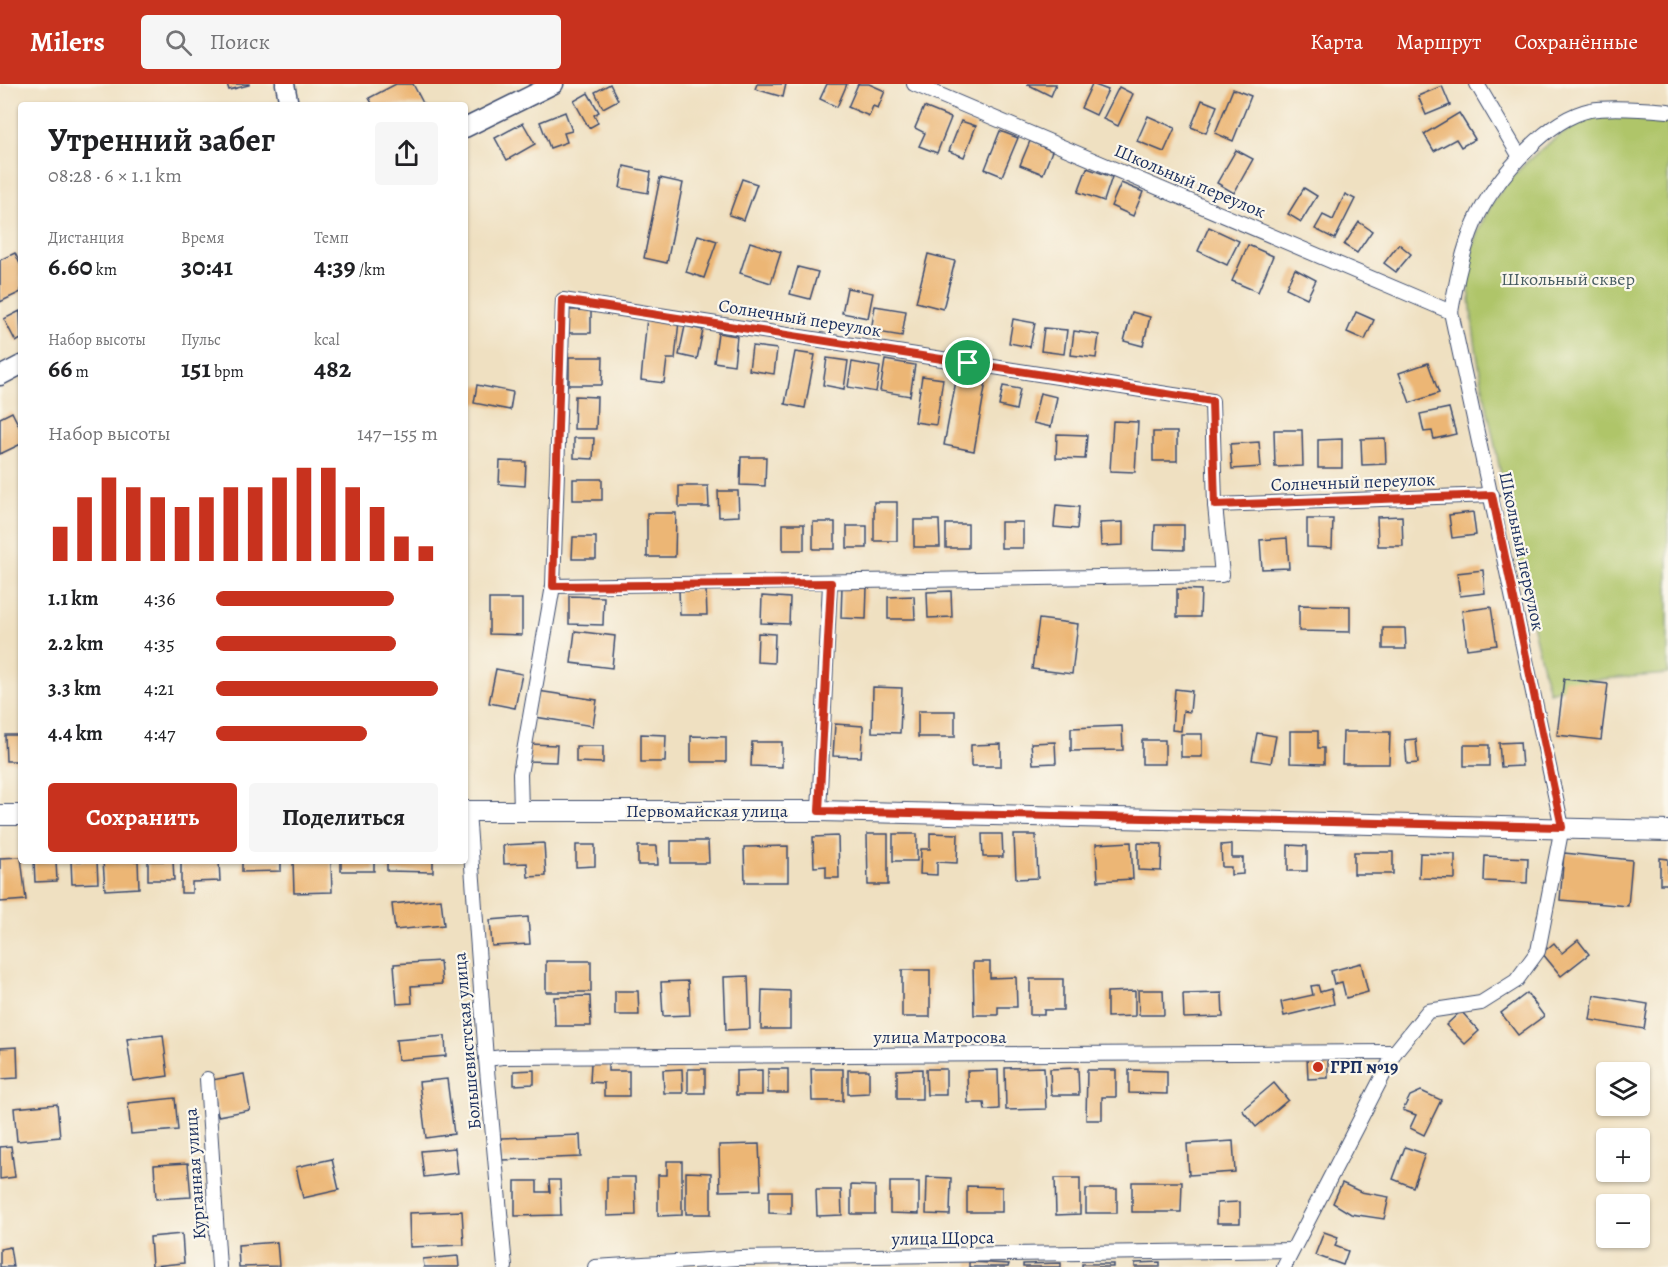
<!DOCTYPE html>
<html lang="ru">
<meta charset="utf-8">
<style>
body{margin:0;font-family:Alegreya,serif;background:#f6f6f6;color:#202124;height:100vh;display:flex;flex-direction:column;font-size:22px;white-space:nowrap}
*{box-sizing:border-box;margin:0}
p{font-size:20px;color:#757577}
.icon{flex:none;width:33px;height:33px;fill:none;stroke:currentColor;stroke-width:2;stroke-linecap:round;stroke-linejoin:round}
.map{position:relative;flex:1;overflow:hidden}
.drawer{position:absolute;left:18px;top:18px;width:450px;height:762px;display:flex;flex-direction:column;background:#fff;border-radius:6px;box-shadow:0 2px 4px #0004}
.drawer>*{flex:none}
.fabs{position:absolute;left:1596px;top:978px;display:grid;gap:12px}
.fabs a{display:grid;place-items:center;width:54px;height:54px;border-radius:6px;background:#fff;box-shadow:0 2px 4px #0004;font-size:30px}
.pin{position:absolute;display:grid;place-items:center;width:51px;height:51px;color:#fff;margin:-26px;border:3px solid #fff;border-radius:50%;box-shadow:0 2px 6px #0007}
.round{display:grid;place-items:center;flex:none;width:63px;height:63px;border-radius:6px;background:#f6f6f6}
.summary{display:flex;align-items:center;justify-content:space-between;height:102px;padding:0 30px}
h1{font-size:33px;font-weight:700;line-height:45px}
.metrics{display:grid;grid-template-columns:repeat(3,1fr);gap:9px;height:102px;padding:6px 30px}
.metrics div{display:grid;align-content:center}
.metrics b{font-size:26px;font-weight:700}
.metrics small{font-size:16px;font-weight:400}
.metrics p{font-size:16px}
.chart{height:168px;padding:12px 30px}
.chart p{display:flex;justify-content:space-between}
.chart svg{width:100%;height:108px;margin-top:6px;stroke:#c8321e;stroke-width:6}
.action{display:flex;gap:12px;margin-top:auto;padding:12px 30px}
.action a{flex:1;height:69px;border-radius:6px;background:#c8321e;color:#fff;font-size:24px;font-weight:700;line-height:69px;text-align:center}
.action a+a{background:#f6f6f6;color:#202124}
ul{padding:0 30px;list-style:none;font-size:20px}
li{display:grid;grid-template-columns:96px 72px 1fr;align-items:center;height:45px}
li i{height:15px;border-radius:8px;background:#c8321e}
header{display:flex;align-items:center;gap:36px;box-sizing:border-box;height:84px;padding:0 30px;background:#c8321e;color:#fff}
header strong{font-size:28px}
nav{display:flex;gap:33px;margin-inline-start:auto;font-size:21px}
.search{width:420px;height:54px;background:#f6f6f6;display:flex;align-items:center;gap:15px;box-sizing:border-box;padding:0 21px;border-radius:6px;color:#757577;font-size:22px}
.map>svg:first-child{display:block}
</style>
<header>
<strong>Milers</strong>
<div class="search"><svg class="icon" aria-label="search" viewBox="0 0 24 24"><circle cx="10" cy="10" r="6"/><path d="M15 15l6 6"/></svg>Поиск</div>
<nav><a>Карта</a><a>Маршрут</a><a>Сохранённые</a></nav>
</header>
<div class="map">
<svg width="1668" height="1183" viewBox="0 0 1668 1183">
<rect width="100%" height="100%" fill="#fbf7ec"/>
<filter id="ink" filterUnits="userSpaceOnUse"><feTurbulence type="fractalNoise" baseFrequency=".0167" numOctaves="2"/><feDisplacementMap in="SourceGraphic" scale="12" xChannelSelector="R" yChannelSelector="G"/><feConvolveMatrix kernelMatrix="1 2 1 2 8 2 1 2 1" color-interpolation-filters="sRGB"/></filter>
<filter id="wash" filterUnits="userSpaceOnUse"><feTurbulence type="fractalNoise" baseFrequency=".008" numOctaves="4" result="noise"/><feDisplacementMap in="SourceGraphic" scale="24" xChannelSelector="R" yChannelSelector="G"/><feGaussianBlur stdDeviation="1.35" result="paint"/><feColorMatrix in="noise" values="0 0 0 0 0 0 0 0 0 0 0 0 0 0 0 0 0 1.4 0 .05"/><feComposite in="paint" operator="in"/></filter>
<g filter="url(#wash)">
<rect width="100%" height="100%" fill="#efe0c1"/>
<path fill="#afc569" stroke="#657a64" stroke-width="1.5" d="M1596,31H1638L1668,37V590L1590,596L1549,608C1525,519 1509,428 1490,338C1481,296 1473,255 1470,213C1469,203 1466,191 1468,181C1481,112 1535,60 1596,31Z"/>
<g id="blocks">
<g fill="#ecb675">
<path d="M227,0H249V1L229,6Z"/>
<path d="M396,0H413L424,21H373L369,14Z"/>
<path d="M610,0L618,16L603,24L595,8Z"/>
<path d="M757,0H786L783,13L755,5Z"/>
<path d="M827,0H847L837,23L820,15Z"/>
<path d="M858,0H869L885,7L878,24L873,22L869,32L848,23Z"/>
<path d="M1027,0H1056L1051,12Z"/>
<path d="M1092,0L1108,6L1096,31L1081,24Z"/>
<path d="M1442,2L1450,21L1426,31L1418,12Z"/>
<path d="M1119,3L1133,10L1118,42L1103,35Z"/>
<path d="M1233,5L1251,12L1233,57L1215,49Z"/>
<path d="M588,9L599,28L594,31L598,39L589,44L574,17Z"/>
<path d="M1202,16L1217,22L1206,49L1191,43Z"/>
<path d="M924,23L951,34L937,69L919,62L925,49L915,44Z"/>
<path d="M565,28L572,47L564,49L567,58L550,64L540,38Z"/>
<path d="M1459,29L1475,55L1461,63L1456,55L1434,67L1424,50Z"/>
<path d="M1148,32L1175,44L1164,68L1137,57Z"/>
<path d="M961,37L976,42L964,73L949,67Z"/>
<path d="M523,39L535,60L507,76L495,54Z"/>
<path d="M1000,47L1018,54L1002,92L985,85Z"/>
<path d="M1030,57L1052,67L1043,90L1020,81Z"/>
<path d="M1236,66L1253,75L1234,109L1217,99Z"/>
<path d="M624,82L651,88L648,109L620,104Z"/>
<path d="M1087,84L1112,93L1104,117L1078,108Z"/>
<path d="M660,94L683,99L667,179L644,174Z"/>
<path d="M742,95L757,100L744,136L729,131Z"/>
<path d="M1121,99L1143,108L1133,132L1111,122Z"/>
<path d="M1304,104L1317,112L1301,138L1288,130Z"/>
<path d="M1345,110L1355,115L1335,155L1315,145L1323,131L1333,136Z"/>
<path d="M1359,138L1372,147L1357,169L1344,161Z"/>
<path d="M1209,143L1239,157L1227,181L1198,167Z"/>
<path d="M698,151L717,157L704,194L686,188Z"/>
<path d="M750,158L781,168L771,199L740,189Z"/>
<path d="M1399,160L1411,170L1396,188L1384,179Z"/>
<path d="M1248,161L1273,172L1258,208L1232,197Z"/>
<path d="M15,169L21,182V208L0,218V176Z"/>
<path d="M928,170L955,177L943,225L916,218Z"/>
<path d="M798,183L818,188L810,215L790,210Z"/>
<path d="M1295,185L1316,196L1307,214L1286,204Z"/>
<path d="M847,204L873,209L868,234L842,229Z"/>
<path d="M875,222L906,227L902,252L871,247Z"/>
<rect x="565" y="226" width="26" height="23"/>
<path d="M20,227L21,255L16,258L4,235Z"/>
<path d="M1132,228L1150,233L1143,262L1124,257Z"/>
<path d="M1356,228L1374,236L1365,256L1347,248Z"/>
<path d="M647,233L679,237L675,275H667L664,299L641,296Z"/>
<path d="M1013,235L1035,239L1030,263L1009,259Z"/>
<path d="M685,242L703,246L697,275L679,271Z"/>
<path d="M1044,244L1067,246L1064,270L1041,267Z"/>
<path d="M1074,247L1099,251L1096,274L1071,271Z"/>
<path d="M718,249L737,252L734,281L714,278Z"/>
<path d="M752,262L777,265L774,290L749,286Z"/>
<path d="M795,268L815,271L805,324L785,320Z"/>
<path d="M569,273H603L602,301H569Z"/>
<path d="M827,274L848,277L844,305L823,301Z"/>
<path d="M885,276L915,281L910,312L880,307Z"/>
<path d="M852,278L880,283L876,308L848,303Z"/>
<path d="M1428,279L1439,309L1410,319L1399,289Z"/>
<path d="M958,286L987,292L974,367L944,361Z"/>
<path d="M922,292L943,295L936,341L915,338Z"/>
<path d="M477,301L513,308L510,326L474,319Z"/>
<path d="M1003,302L1020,305L1016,326L999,322Z"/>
<path d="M1040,309L1057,313L1051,343L1033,339Z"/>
<path d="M575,312L597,313L596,345H574Z"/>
<path d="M1449,324L1456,350L1434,355L1432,347L1424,348L1420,330Z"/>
<path d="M12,328L21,346V360L0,370V334Z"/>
<path d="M1113,337L1138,338L1135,388L1110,387Z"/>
<path d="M1274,346H1302L1303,382L1275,383Z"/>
<rect x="1153" y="348" width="24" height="29"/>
<path d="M1057,350L1087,351L1085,375L1056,374Z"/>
<path d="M574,354H594L593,375L574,374Z"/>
<path d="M1385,354L1386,380L1362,381L1361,355Z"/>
<path d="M1342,355V384H1318V356Z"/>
<path d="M1259,358L1261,383L1232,385L1230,360Z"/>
<path d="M741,373H766L765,402L740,401Z"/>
<path d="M500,377L526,378L525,402L499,400Z"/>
<rect x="573" y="395" width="29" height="21"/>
<path d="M679,402H708L709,423H679Z"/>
<path d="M718,407H738L739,432L719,433Z"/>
<rect x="874" y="418" width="23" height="39"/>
<path d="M1056,421L1079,423L1077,445L1054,443Z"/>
<path d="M1473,428L1476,451L1452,454L1449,431Z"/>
<path d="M647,429H676L675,473H647Z"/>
<path d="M1402,432L1403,462H1378L1377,433Z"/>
<path d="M1307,435H1333L1332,464L1307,463Z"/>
<path d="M914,436H939L940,463H914Z"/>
<rect x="813" y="438" width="22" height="27"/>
<rect x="1001" y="438" width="22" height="26"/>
<path d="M1123,438V461L1101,462L1100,439Z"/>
<rect x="783" y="440" width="21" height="26"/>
<rect x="946" y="440" width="22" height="24"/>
<path d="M1155,441H1184V466L1154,465Z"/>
<rect x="847" y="442" width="20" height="22"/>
<path d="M573,453H596V475H572Z"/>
<path d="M1287,454L1289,484L1262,485L1260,456Z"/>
<path d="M1483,486L1485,509L1460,512L1457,489Z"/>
<path d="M842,502L867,503L866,535L841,534Z"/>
<path d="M1177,505L1201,506L1200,533H1177Z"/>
<path d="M679,506H706L707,531H680Z"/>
<path d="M951,507L952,533L928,534L927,508Z"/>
<path d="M569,512L604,513L603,541L569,540Z"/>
<path d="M762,512L790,514L789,540L761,539Z"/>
<path d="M914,512L915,535H888V513Z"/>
<path d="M489,515H522V551L489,550Z"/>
<path d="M1299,521L1350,522V548L1299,547Z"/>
<path d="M1491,523L1497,561L1467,565L1462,527Z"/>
<path d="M1039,535L1078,540L1072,590L1032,585Z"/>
<path d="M1383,544H1405L1406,565H1383Z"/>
<path d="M575,547L615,552L612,584L571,579Z"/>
<path d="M758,549L775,550L774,579L757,578Z"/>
<path d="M496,585L522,590L515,624L489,619Z"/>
<path d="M1564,595L1608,600L1601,656L1557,651Z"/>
<path d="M873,603L902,604L900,649L872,648Z"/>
<path d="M1175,605L1192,607L1190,628L1183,627L1181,647L1172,646Z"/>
<path d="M538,607L597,616L593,642L535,633Z"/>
<rect x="918" y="627" width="37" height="26"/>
<path d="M835,640L863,642L861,673L833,672Z"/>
<path d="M1122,642L1123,666L1071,667V644Z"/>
<path d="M1290,647H1318V664H1324V680L1290,679Z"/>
<path d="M1343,648H1390L1389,680H1342Z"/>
<path d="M1257,649L1276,652L1271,679L1252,676Z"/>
<path d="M641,650L666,651L665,678H641Z"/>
<rect x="1181" y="650" width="21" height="23"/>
<path d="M5,651H21V677H6Z"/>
<path d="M691,652L726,653V678H691Z"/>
<path d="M1416,655L1418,679L1407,680L1405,656Z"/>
<rect x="1142" y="656" width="23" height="24"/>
<path d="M752,658H782V683L751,682Z"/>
<path d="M1055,658L1056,679L1033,680L1031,659Z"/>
<path d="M1520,658L1522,682L1501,683L1499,659Z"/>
<path d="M528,660L557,661L556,678L528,677Z"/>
<path d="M1001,660V682H971V661Z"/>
<rect x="1464" y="661" width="25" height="21"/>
<path d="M576,662H603V679L576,678Z"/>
<path d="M930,749L958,750L957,779L937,778V791L920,790L921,765H930Z"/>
<path d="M867,750H888V801H868Z"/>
<rect x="893" y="750" width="24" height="27"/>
<path d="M982,750H1002L1003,773H983Z"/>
<path d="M1014,751H1036L1038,794L1016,795Z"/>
<path d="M838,752L839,794H826V782L814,783L813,753Z"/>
<path d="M671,757H708L709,779H671Z"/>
<path d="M1131,758L1133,795L1098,797L1096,760Z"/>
<path d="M544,759L546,792L528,793L527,779L504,780L503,761Z"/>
<path d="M1138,759L1162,760L1161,787L1138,786Z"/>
<path d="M1232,760V774H1243V790L1231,791V783H1222L1221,761Z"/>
<path d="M576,761H595V782L576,783Z"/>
<path d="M1288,761L1307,762V787H1288Z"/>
<path d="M638,762H657L658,781H638Z"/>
<path d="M788,762V798H745L744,763Z"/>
<rect x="1354" y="768" width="39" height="22"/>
<path d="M1420,769L1455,770V795L1419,794Z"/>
<path d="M1564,769L1632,776L1628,822L1560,816Z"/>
<path d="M1485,772L1528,774L1527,799L1484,797Z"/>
<path d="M21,773L26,816L0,818V774Z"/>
<path d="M1660,774L1668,775V800H1660Z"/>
<path d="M34,777H56L57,797L35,798Z"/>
<path d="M71,777H97L98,799L72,800Z"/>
<path d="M103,777H138L139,804L105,806Z"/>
<path d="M148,777H173L174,796H148Z"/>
<path d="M181,777H219L220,797L192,798V809H181Z"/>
<path d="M242,777H281V787L242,788Z"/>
<path d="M293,777H331L332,808L294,809Z"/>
<rect x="341" y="777" width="33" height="10"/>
<path d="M387,777H433V788L387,787Z"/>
<path d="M441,815L444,841L395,846L392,820Z"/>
<path d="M528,833L530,860L492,862L490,836Z"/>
<path d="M1578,856L1589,870L1561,892L1542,869L1554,859L1562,869Z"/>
<path d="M440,877L442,900L411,902L412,919L397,920L394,880Z"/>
<rect x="546" y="877" width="45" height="31"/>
<path d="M973,878H990V894L1016,893L1017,923H998V931H974Z"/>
<path d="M1361,879L1368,908L1346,914L1342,898L1334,900L1331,887Z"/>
<rect x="902" y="886" width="28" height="47"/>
<path d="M748,892L750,945L726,946L724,893Z"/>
<path d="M1030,895H1063V926H1044V931H1030Z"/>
<path d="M688,897L690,931L663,932L661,898Z"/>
<path d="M1318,901L1320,908L1331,905L1334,920L1284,932L1281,918L1313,911L1311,902Z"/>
<path d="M762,906L790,907V945H761Z"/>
<path d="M1138,906H1163L1164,931H1139Z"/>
<path d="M615,907H638L639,931H615Z"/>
<path d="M1135,907V932L1107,933V908Z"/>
<path d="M1222,909L1223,933L1184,934L1183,910Z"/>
<path d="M1527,909L1544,932L1518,951L1501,929Z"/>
<path d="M1594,911L1648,920L1644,945L1590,936Z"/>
<path d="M590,912L591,942H555L554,913Z"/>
<path d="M1461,927L1479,947L1465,960L1446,941Z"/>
<path d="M163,951L168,992L133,997L127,955Z"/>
<path d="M445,952L446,972L398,976L396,956Z"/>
<path d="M17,963L18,994L0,995V964Z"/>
<path d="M1328,972V994L1308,995L1307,973Z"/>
<path d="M591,979H608V987H629V1012H604V999L590,998Z"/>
<path d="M1044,983L1046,1025L1006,1026L1005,984Z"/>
<path d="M1078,984L1079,1011H1051L1050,985Z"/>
<path d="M682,985L683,1009H664L663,986Z"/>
<rect x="688" y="985" width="17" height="24"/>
<rect x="768" y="985" width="20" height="24"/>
<path d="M811,985H843V1017H812Z"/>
<path d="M922,985V1015H897V986Z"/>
<path d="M926,985H946V1011H927Z"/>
<path d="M534,986V1000L514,1001V987Z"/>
<path d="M762,986V1011H736V987Z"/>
<path d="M848,986H869V1009L848,1010Z"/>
<path d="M998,986L999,1025L985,1026L984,1019H968L967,987Z"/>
<path d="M1087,986H1116V1013H1102V1036H1086Z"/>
<path d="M1129,986L1167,987V1010L1129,1009Z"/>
<path d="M244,990L250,1026L218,1032L212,996Z"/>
<path d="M447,995L454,1050L426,1054L419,998Z"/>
<path d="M1274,999L1288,1016L1256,1043L1242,1026Z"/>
<path d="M1421,1007L1441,1016L1424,1051L1410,1044L1416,1031L1403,1026L1410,1012Z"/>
<path d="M175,1014L178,1046L131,1050L128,1019Z"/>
<path d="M57,1020L60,1053L17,1057L14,1024Z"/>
<path d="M580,1051L581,1073L502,1076L501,1054Z"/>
<path d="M1233,1057L1235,1088L1189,1091L1187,1060Z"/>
<path d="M759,1060L761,1106L720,1107L719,1061Z"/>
<path d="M11,1062L15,1093L0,1095V1063Z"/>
<path d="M1405,1063L1425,1070L1413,1103L1393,1095Z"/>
<path d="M455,1064L458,1089L424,1093L421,1067Z"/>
<path d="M332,1075L339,1106L303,1114L296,1083Z"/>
<path d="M667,1077H682V1131L658,1132V1091H667Z"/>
<path d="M188,1079L191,1113L156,1115L154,1081Z"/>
<path d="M686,1088L711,1089V1130H686Z"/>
<path d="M607,1093H635L636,1131L607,1132Z"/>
<path d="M927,1093L951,1094L950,1131L926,1130Z"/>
<path d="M1055,1094H1080V1130L1056,1131Z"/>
<path d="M549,1096H560L561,1131L515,1132V1097H537V1108H550Z"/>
<path d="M890,1098H919V1130L890,1129Z"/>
<path d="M1132,1098H1182L1181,1128H1132Z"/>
<path d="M1342,1099L1361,1108L1389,1113L1384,1135L1351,1130L1333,1119Z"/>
<path d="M851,1101L875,1102V1130H851Z"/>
<path d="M967,1102L1002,1103V1128H967Z"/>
<rect x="1086" y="1105" width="31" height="24"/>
<path d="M816,1106H841L842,1131L817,1132Z"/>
<path d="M769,1107H791V1130L769,1129Z"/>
<path d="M1240,1118V1139H1217V1119Z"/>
<path d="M462,1127L464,1161L410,1163L409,1129Z"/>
<path d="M1324,1148L1338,1153L1335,1162L1348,1167L1343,1181L1315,1171Z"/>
<path d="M182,1150L184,1179L152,1182L150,1153Z"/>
<path d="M277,1158L279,1182L239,1183L238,1161Z"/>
<path d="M10,1163L13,1183H0V1165Z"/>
<path d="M458,1172L459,1183H424L423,1175Z"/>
<path d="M969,1178L1009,1180L1008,1183H969Z"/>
<path d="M1160,1178V1183H1135V1179Z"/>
<path d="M1061,1179V1183H1023V1180Z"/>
<rect x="1082" y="1180" width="31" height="3"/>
</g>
</g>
</g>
<g filter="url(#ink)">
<use href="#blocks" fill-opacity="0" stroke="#3b4a6d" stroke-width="1.5"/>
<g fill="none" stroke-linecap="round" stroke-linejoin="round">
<defs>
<g id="minor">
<path d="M914,0L1451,228L1562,743L1538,867L1516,897L1481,919L1428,927L1395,968L1284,1183"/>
<path d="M1477,0L1520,73"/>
<path d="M1451,228C1463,156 1476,117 1528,65C1544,49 1567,31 1590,26C1611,22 1646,25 1668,27"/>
<path d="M553,502L1222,491L1215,421"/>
<path d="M468,727L486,975L505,1183"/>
<path d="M521,727L520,690L553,502L563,216L1212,317L1215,421L1492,411"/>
<path d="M819,727L830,499"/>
<path d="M486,975L503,973L1395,968"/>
<path d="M207,995L219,1183"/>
<path d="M595,1183L740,1174L1292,1166"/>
</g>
<g id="tertiary">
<path d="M285,0L289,21"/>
<path d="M465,44L554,0"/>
<path d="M0,292L21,281"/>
</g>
<g id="secondary">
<path d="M465,727H819L1668,747"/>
<path d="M0,731H21"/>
</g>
</defs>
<use href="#minor" stroke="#3b4a6d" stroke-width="16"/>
<use href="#tertiary" stroke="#3b4a6d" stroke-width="21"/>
<use href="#secondary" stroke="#3b4a6d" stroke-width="22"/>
<use href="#minor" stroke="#fff" stroke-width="14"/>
<use href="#tertiary" stroke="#fff" stroke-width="18"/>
<use href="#secondary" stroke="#fff" stroke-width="20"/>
</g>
</g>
<g fill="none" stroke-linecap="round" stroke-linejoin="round" filter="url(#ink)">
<defs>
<path id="route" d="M562,216L1212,317L1215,421L1492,411L1562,743L819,727L831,499L553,502Z"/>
</defs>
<use href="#route" stroke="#fff" stroke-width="12"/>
<use href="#route" stroke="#c8321e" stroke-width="8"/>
</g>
<circle fill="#c8321e" stroke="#fbf7ec" stroke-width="2" cx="1318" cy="983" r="6"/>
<g text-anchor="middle" stroke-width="4.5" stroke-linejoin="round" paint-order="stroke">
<g font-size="18" fill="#1b2f5e" stroke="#fbf7ec">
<text transform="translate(1190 97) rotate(23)" y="6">Школьный переулок</text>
<text transform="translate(800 234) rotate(9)" y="6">Солнечный переулок</text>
<text transform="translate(1353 398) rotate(-2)" y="6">Солнечный переулок</text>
<text transform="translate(1522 467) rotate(78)" y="6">Школьный переулок</text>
<text x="707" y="733">Первомайская улица</text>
<text x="940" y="959">улица Матросова</text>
<text transform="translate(467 957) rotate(-95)" y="6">Большевистская улица</text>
<text transform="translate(195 1090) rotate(-94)" y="6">Курганная улица</text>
<text transform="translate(943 1154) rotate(-1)" y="6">улица Щорса</text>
</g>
<g font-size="18" fill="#475c61" stroke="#fbf7ec">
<text x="1568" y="201">Школьный сквер</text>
</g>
<g font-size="18" font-weight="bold" fill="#1b2f5e" stroke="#fbf7ec" text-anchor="start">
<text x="1330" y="989">ГРП №19</text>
</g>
</g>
</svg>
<div class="fabs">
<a><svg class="icon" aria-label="layers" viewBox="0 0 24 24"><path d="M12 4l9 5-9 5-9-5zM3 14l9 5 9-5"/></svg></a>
<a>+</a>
<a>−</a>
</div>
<div class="pin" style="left:968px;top:279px;background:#1e9e55"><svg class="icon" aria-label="arrive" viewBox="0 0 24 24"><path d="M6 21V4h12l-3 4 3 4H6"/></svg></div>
<section class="drawer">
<div class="summary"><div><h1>Утренний забег</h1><p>08:28 · 6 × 1.1 km</p></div><a class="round"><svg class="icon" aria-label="share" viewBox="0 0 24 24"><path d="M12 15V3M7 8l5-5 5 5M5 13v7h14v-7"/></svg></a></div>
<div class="metrics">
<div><p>Дистанция</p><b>6.60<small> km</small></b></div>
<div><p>Время</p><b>30:41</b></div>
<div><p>Темп</p><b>4:39<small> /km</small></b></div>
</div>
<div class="metrics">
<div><p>Набор высоты</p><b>66<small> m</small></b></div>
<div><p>Пульс</p><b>151<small> bpm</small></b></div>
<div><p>kcal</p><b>482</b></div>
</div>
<div class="chart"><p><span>Набор высоты</span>147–155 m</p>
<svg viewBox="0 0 160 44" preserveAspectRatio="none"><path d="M5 44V30M15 44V18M25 44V10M35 44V14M45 44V18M55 44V22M65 44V18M75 44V14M85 44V14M95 44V10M105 44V6M115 44V6M125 44V14M135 44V22M145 44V34M155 44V38"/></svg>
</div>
<ul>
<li><b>1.1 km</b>4:36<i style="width:80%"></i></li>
<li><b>2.2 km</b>4:35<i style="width:81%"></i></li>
<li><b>3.3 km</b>4:21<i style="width:100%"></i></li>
<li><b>4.4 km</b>4:47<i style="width:68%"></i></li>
</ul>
<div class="action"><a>Сохранить</a><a>Поделиться</a></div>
</section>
</div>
